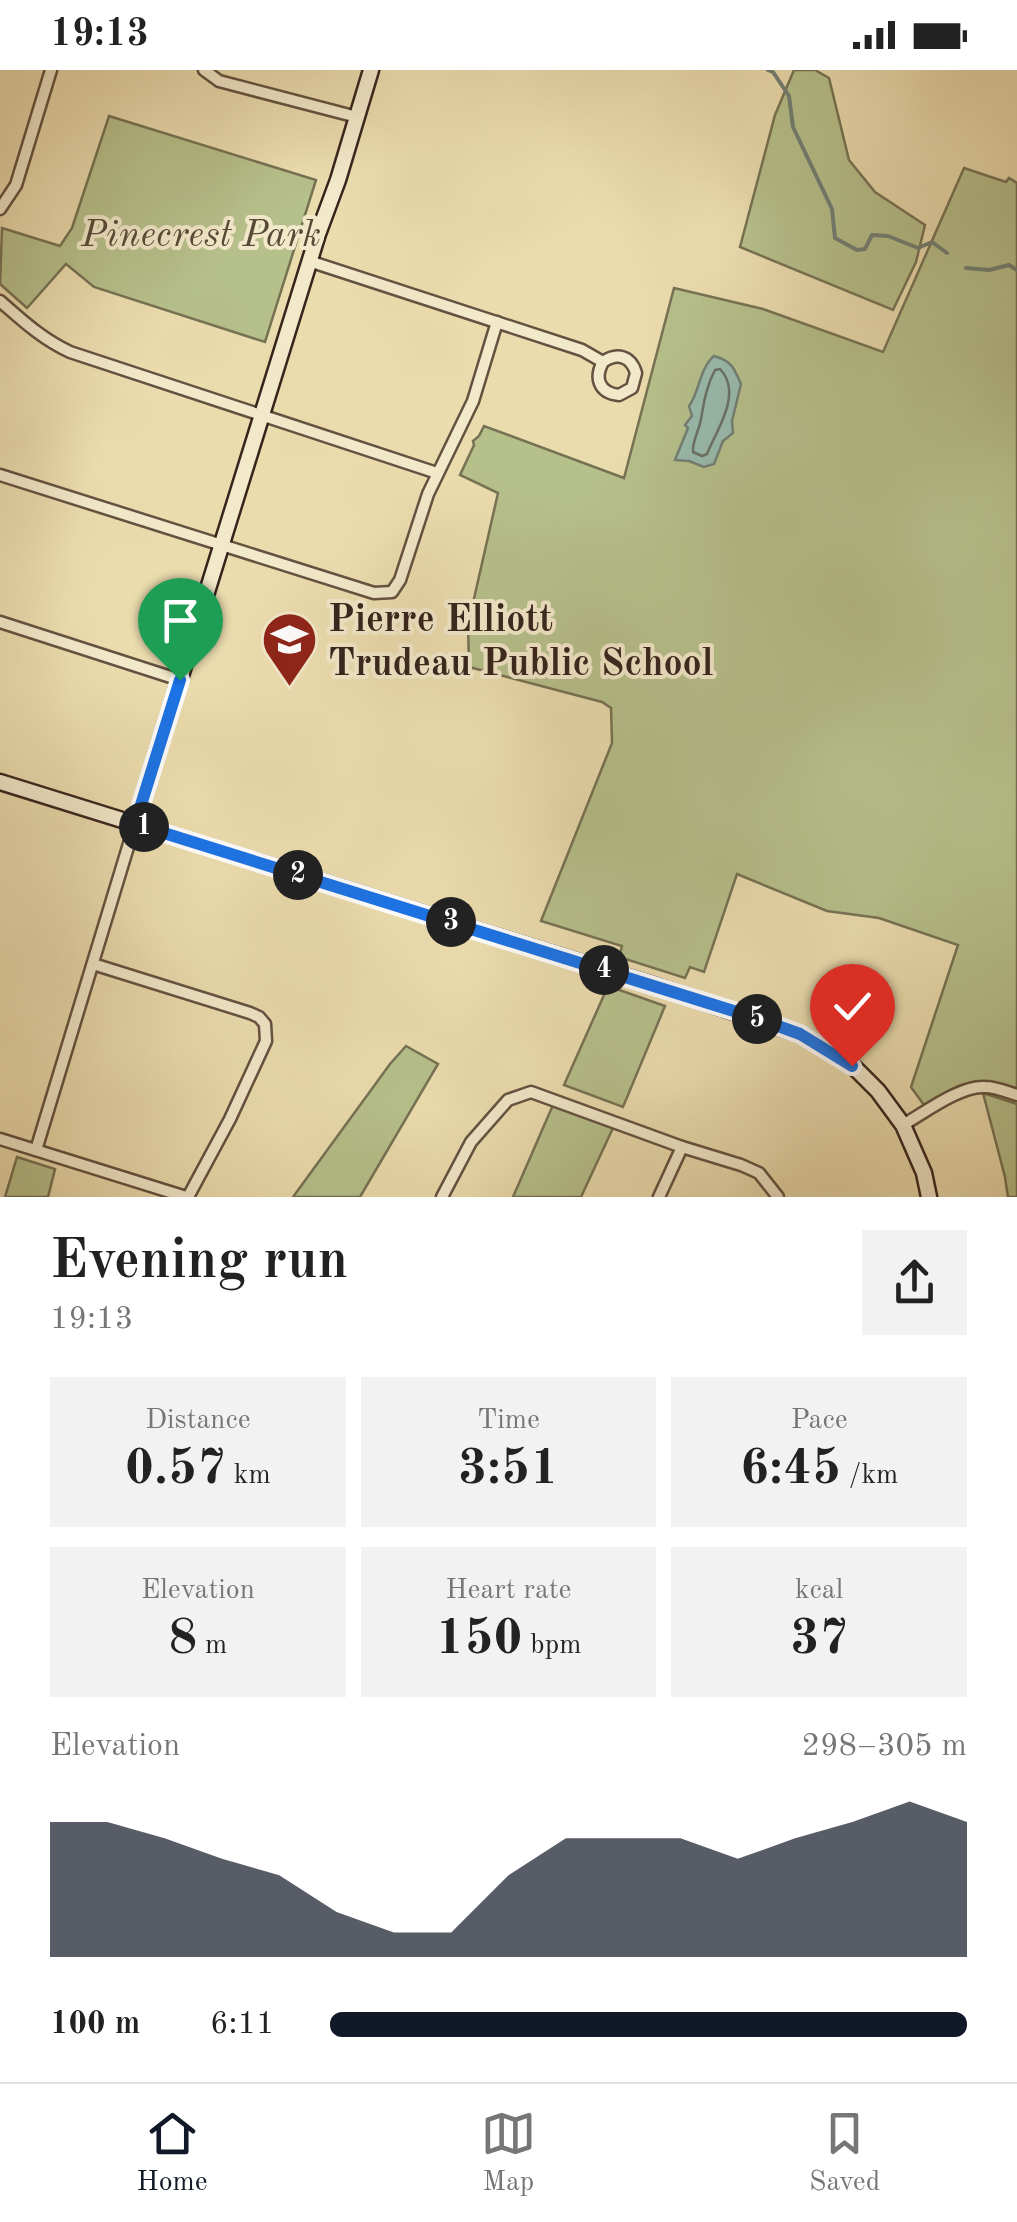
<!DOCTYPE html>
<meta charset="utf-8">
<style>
body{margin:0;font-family:"Old Standard TT",serif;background:#f2f2f2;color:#222;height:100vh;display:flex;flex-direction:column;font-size:38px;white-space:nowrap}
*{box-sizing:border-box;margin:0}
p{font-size:32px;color:#767676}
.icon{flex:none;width:55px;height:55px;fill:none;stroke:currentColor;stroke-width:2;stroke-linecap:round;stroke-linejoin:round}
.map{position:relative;height:1127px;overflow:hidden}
.side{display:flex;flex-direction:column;background:#fff;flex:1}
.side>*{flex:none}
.pin{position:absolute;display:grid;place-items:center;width:85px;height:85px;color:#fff;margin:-102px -42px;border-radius:50% 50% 50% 0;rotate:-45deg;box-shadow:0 0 10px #0007}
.pin .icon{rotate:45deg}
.km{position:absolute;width:50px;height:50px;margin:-25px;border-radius:50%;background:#222;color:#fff;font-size:28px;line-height:50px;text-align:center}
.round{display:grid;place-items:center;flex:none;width:105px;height:105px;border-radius:0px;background:#f2f2f2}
.head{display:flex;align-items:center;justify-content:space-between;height:170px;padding:0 50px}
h1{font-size:55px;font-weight:700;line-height:75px}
.stats{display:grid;grid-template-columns:repeat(3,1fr);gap:15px;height:170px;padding:10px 50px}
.stats div{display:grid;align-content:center;border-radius:0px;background:#f2f2f2;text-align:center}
.stats b{font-size:50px;font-weight:700}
.stats small{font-size:28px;font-weight:400}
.stats p{font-size:28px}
.chart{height:280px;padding:20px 50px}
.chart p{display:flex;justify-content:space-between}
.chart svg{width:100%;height:180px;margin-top:10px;fill:#111827;opacity:.7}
ul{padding:0 50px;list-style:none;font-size:32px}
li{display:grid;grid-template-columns:160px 120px 1fr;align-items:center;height:75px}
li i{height:25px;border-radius:12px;background:#111827}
.status{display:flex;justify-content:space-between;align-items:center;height:70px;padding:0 50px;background:#fff;direction:ltr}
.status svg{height:28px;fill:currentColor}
.dock{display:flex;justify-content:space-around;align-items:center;height:140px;border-top:2px solid #e0e0e0;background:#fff;font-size:28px;color:#767676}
.dock a{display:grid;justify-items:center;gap:5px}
.dock .on{color:#111827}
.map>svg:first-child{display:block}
</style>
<div class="status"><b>19:13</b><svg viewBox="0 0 49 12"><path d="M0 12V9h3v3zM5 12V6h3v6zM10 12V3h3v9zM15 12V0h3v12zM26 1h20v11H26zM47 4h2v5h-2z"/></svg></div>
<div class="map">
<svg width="1017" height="1127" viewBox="0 0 1017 1127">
<rect width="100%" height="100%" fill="#ebdcae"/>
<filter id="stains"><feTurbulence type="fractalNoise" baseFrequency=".002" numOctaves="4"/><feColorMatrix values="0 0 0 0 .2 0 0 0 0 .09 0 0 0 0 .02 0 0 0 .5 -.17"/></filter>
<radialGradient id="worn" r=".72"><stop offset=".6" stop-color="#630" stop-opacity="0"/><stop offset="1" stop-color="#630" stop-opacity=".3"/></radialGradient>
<g fill="#b6c08b" stroke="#767254" stroke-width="2.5">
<path d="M794,0H815L829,8L849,90L875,122L925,155L916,192L893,240L740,177L775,45Z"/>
<path d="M109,46L316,110L265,272L94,217L66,194L27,238L0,214L2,158L60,176L72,158Z"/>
<path d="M964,98L1006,112L1009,108L1017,113V1018C972,1005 963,1012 924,1035L911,1017L958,875L879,848L827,841L737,804L704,902L690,897L685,908L619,887L622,876L541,851L612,673L611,638L602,632L469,597L468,555L498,423L460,405L474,375L473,371L479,366L484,356L624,408L674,218L763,239L883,282Z"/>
<path d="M608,916L665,936L623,1037L564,1015Z"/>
<path d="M406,976L438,994L360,1127H293L390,994Z"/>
<path d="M983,1023L1017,1034V1127H1008L1005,1107Z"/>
<path d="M553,1035L613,1058L581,1127H513Z"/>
<path d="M17,1087L55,1099L48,1127H5Z"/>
</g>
<path fill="#98bbaf" stroke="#717f75" stroke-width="2.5" d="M714,286C732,291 734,298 741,314L732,351L733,363L723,371L714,394L704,397L689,391L675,390L688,358L685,355L692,346L689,336C700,321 699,299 714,286Z"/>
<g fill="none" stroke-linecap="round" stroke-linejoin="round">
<path stroke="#687066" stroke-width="2.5" d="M720,299C743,323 717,359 707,384L702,386L693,382C692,371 699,361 701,349C704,332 706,317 715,300Z"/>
<g stroke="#717f75" stroke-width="4">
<path d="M768,0L773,2L789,26L793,57L832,139L835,168L857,180L865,179L872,165L888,166L918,178L932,172L947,183"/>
<path d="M966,198L989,200L1009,195L1017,200"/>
</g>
<defs>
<g id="street">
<path d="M204,0L219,11L357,47"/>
<path d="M0,139L16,115L51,0"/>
<path d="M309,191L582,280L603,292C594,308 599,323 619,325L632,318L636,303C631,286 617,282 603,292"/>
<path d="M0,231C23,251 42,269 70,282L437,403"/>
<path d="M0,405L374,523L392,522L400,510L428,424L473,331L497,252"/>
<path d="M0,552L180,610"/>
<path d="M93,894L250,943L259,947L265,954L266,971L230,1049L188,1127"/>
<path d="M903,1055C924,1043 961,1015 985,1017C996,1017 1007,1022 1017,1025"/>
<path d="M0,1069L186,1127"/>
<path d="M36,1080L135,754"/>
<path d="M442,1127L471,1072L508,1030L531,1022L682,1077L741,1095L759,1103L778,1127"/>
<path d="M659,1127L682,1077"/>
</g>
<g id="secondary">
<path d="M0,712L656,916L800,964L853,996L878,1021L903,1055L924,1103L929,1127"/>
<path d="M135,754L318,164L338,110L371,0"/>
</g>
</defs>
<use href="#street" stroke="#645241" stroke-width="15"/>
<use href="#secondary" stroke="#37241d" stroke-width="19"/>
<use href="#street" stroke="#f2e8ca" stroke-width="10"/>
<use href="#secondary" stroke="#f2e8ca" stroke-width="14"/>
</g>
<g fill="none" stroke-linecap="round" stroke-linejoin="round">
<defs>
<path id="route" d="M180,610L135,754L756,948L800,964L852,996"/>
</defs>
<use href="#route" stroke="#fff" stroke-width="20"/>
<use href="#route" stroke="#1a73e8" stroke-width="12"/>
</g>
<defs>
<symbol id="school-pin" viewBox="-11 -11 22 30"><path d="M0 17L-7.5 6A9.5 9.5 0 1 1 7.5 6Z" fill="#8f2418" stroke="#f2e8ca"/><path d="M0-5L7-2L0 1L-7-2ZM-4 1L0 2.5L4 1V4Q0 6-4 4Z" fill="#fff"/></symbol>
</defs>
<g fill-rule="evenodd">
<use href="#school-pin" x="258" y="538" width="63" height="86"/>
</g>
<g text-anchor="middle" stroke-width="8" stroke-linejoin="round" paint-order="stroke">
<g font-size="38" font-style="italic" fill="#574b38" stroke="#f2e8ca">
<text x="201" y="176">Pinecrest Park</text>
</g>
<g font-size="38" font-weight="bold" fill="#37241d" stroke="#f2e8ca" text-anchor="start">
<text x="328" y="561">Pierre Elliott<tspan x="328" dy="44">Trudeau Public School</tspan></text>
</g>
</g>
<rect width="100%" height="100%" filter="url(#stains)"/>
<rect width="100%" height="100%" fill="url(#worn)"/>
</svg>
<div class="pin" style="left:180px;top:610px;background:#1e9e55"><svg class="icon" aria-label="arrive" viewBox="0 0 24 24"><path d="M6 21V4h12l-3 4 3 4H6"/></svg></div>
<div class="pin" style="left:852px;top:996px;background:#d93025"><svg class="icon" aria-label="check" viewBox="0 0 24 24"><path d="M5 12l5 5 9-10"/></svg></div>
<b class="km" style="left:144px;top:757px">1</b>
<b class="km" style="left:298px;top:805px">2</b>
<b class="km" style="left:451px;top:852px">3</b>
<b class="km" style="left:604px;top:900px">4</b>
<b class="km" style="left:757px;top:949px">5</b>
</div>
<section class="side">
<div class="head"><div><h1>Evening run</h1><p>19:13</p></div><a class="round"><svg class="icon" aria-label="share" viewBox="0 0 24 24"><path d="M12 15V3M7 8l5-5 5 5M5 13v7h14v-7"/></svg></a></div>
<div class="stats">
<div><p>Distance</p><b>0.57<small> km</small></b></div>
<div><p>Time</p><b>3:51</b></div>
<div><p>Pace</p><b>6:45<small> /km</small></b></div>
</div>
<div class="stats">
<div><p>Elevation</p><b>8<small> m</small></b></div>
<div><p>Heart rate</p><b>150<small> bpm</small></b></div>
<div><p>kcal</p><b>37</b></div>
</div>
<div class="chart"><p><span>Elevation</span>298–305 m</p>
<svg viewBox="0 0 160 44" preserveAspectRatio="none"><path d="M0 44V11L10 11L20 15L30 20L40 24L50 33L60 38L70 38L80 24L90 15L100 15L110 15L120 20L130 15L140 11L150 6L160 11V44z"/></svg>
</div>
<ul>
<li><b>100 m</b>6:11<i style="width:100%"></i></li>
</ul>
</section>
<nav class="dock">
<a class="on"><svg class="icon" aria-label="home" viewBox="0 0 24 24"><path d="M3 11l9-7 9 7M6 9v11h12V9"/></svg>Home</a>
<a><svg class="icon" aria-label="map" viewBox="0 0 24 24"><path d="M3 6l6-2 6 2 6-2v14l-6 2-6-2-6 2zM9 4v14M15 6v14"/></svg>Map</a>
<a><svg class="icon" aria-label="saved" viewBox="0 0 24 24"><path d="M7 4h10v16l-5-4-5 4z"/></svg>Saved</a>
</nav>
